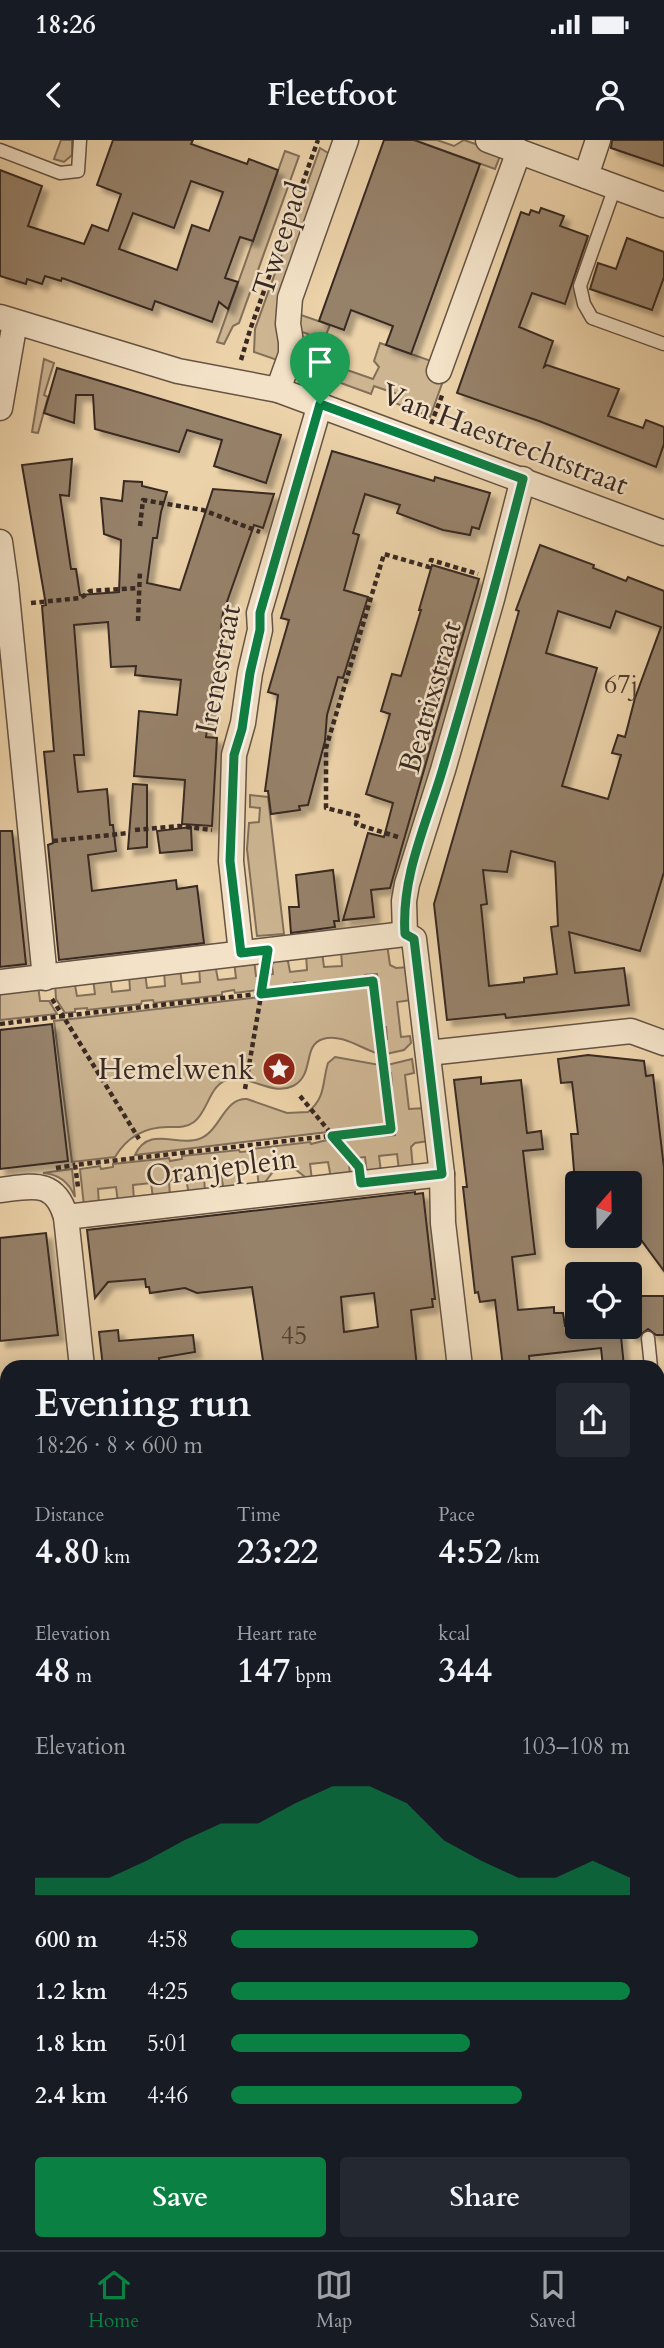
<!DOCTYPE html>
<meta charset="utf-8">
<style>
body{margin:0;font-family:Cardo,serif;background:#242831;color:#f1f3f6;height:100vh;display:flex;flex-direction:column;font-size:26px;white-space:nowrap}
*{box-sizing:border-box;margin:0}
p{font-size:23px;color:#9ea1a6}
.icon{flex:none;width:38px;height:38px;fill:none;stroke:currentColor;stroke-width:2;stroke-linecap:round;stroke-linejoin:round}
.map{position:relative;flex:1;overflow:hidden}
.panel{position:absolute;left:0px;top:1220px;width:665px;height:891px;display:flex;flex-direction:column;background:#171b24;border-radius:21px 21px 0 0;box-shadow:0 4px 18px #0003}
.panel>*{flex:none}
.needle{width:46px;rotate:20deg}
.fabs{position:absolute;left:565px;top:1031px;display:grid;gap:14px}
.fabs a{display:grid;place-items:center;width:77px;height:77px;border-radius:7px;background:#171b24;box-shadow:0 4px 18px #0003;font-size:35px}
.pin{position:absolute;display:grid;place-items:center;width:60px;height:60px;color:#fff;margin:-72px -30px;border-radius:50% 50% 50% 0;rotate:-45deg;box-shadow:0 0 7px #0007}
.pin .icon{rotate:45deg}
.round{display:grid;place-items:center;flex:none;width:74px;height:74px;border-radius:7px;background:#242831}
.head{display:flex;align-items:center;justify-content:space-between;height:119px;padding:0 35px}
h1{font-size:38px;font-weight:600;line-height:52px}
.metrics{display:grid;grid-template-columns:repeat(3,1fr);gap:10px;height:119px;padding:7px 35px}
.metrics div{display:grid;align-content:center}
.metrics b{font-size:35px;font-weight:600}
.metrics small{font-size:19px;font-weight:400}
.metrics p{font-size:19px}
.chart{height:196px;padding:14px 35px}
.chart p{display:flex;justify-content:space-between}
.chart svg{width:100%;height:126px;margin-top:7px;fill:#0b8043;opacity:.7}
.action{display:flex;gap:14px;margin-top:auto;padding:14px 35px}
.action a{flex:1;height:80px;border-radius:7px;background:#0b8043;color:#fff;font-size:28px;font-weight:600;line-height:80px;text-align:center}
.action a+a{background:#242831;color:#f1f3f6}
ul{padding:0 35px;list-style:none;font-size:23px}
li{display:grid;grid-template-columns:112px 84px 1fr;align-items:center;height:52px}
li i{height:18px;border-radius:9px;background:#0b8043}
.status{display:flex;justify-content:space-between;align-items:center;height:49px;padding:0 35px;background:#171b24;direction:ltr}
.status svg{height:19px;fill:currentColor}
header{display:flex;justify-content:space-between;align-items:center;height:91px;padding:0 35px;background:#171b24;font-size:32px;font-weight:600}
.tabs{display:flex;justify-content:space-around;align-items:center;height:98px;border-top:2px solid #363941;background:#171b24;font-size:19px;color:#9ea1a6}
.tabs a{display:grid;justify-items:center;gap:4px}
.tabs .current{color:#0b8043}
.map>svg:first-child{display:block}
</style>
<div class="status"><b>18:26</b><svg viewBox="0 0 49 12"><path d="M0 12V9h3v3zM5 12V6h3v6zM10 12V3h3v9zM15 12V0h3v12zM26 1h20v11H26zM47 4h2v5h-2z"/></svg></div>
<header><svg class="icon" aria-label="back" viewBox="0 0 24 24"><path d="M15 5l-7 7 7 7"/></svg>Fleetfoot<svg class="icon" aria-label="person" viewBox="0 0 24 24"><circle cx="12" cy="8" r="4"/><path d="M4 21q1-7 8-7t8 7"/></svg></header>
<div class="map">
<svg width="664" height="2110" viewBox="0 0 664 2110">
<defs>
<filter id="shadow"><feDropShadow dx="6" dy="6" stdDeviation="2" flood-color="#0004"/></filter>
</defs>
<rect width="100%" height="100%" fill="#ecd2a9"/>
<filter id="stains"><feTurbulence type="fractalNoise" baseFrequency=".00286" numOctaves="4"/><feColorMatrix values="0 0 0 0 .2 0 0 0 0 .09 0 0 0 0 .02 0 0 0 .5 -.17"/></filter>
<radialGradient id="worn" r=".72"><stop offset=".6" stop-color="#630" stop-opacity="0"/><stop offset="1" stop-color="#630" stop-opacity=".3"/></radialGradient>
<g fill="#cdb592" stroke="#826f5a" stroke-width="2">
<path d="M61,0H72V15L64,22L54,19Z"/>
<path d="M414,0H437L454,6L464,0L501,13L495,29Z"/>
<path d="M320,8L333,16L280,221L254,212L255,189Z"/>
<path d="M285,11L299,16L239,183L233,186L224,204L217,202Z"/>
<path d="M298,174L330,185L323,202L307,198L308,194L299,191Z"/>
<path d="M380,203L434,222L443,241L430,277L395,263L397,254L374,246L371,254L302,229L307,216L373,239L379,227L374,221Z"/>
<path d="M44,219L54,223L44,255L48,257L38,293L32,292Z"/>
<path d="M250,655L268,657L284,794L257,796L247,709L249,683L259,682L260,668L250,667Z"/>
<path d="M387,804L390,825L396,828L409,827L412,860L397,862L401,897L410,896L411,903L404,910L386,914L384,899H387L386,887H383L377,834L365,835L364,838L306,845L305,842L294,843V846L266,849L268,835L273,834L272,825L278,817L287,816L290,832L307,830L306,814L322,812L324,827L342,826L341,809Z"/>
<path d="M254,820L256,836H261L258,850L235,853L234,850L222,852V855L154,863L153,860L142,861L141,864L87,870V868L75,869V872L65,873L56,859L55,843L74,840L77,856L95,854L93,839L110,837L112,852L130,850L129,834L145,833L147,848L165,846L164,830L180,829L182,844L200,842L199,826L215,824L218,840L236,838L234,822Z"/>
<path d="M371,844L379,914C362,909 341,893 323,899C302,905 315,935 293,946C272,956 252,936 231,939C209,942 209,971 194,982C186,988 177,987 168,987C144,987 127,997 115,1017L72,1022L54,881Z"/>
<path d="M38,845L40,861H49L57,874L0,880V849Z"/>
<path d="M335,917L380,925L387,985L135,1015C149,985 177,1007 199,999C221,991 223,958 247,959L287,973L308,972C326,958 322,942 328,923Z"/>
<path d="M412,919L414,933L405,935L409,969L425,968L429,1001L415,1003L411,1007L413,1029L399,1030L397,1014L379,1016L381,1032L367,1034L365,1017L356,1018L339,998L382,993L383,996L395,995L389,945H392L391,933H388L387,925Z"/>
<path d="M331,999L349,1022L350,1036L331,1038L328,1022L310,1024L312,1040H309L291,1026L276,1028L262,1046L259,1047L257,1030L239,1033L240,1048L224,1051L221,1035L204,1037L205,1052L189,1054L186,1039L169,1041L170,1057L153,1058L151,1043L133,1045L134,1061L118,1063L116,1047L98,1049L99,1065L84,1066L80,1029L100,1026L101,1029L113,1027V1024L169,1018L170,1021L182,1019V1016L239,1010L240,1012L252,1011V1009L310,1002L311,1004Z"/>
<path d="M72,1029L75,1057C69,1042 58,1034 43,1033Z"/>
</g>
<g fill="#968169" stroke="#382923" stroke-width="2" fill-rule="evenodd" filter="url(#shadow)">
<path d="M113,0H193L191,4L247,24L249,19L278,30L253,101L240,97L225,138L238,142L228,169L219,162L212,182L155,161L152,170L62,138L61,141L45,136L42,144L27,139L26,144L0,136V30L42,46L28,86L84,104L92,85L108,91L121,54L97,45ZM191,41L223,52L209,91L192,85L177,130L119,109L133,73L174,88Z"/>
<path d="M384,0H414L480,24L411,214L386,205L393,186L351,170L344,190L319,181Z"/>
<path d="M612,0H664V26L611,8Z"/>
<path d="M541,68L564,76L560,86L588,96L565,164L532,153L519,187L553,201L544,227L547,225L619,249L608,276L643,288L646,280L664,287V304L656,327L539,281L457,253L521,72L529,75L531,70L539,73Z"/>
<path d="M627,98L664,112V137L652,170L590,149L598,123L616,129Z"/>
<path d="M57,228L281,295L266,343L214,326L222,300L187,290L179,312L95,289L93,255H76L74,283L44,273Z"/>
<path d="M332,311L434,341L435,337L490,353L479,389L472,387L470,395L443,390L397,373L400,365L365,354L353,393L359,395L344,450L368,457L343,538L338,537L327,575L325,601L308,665L299,666L300,670L271,674L268,651H265L278,555L268,552L289,480L281,478Z"/>
<path d="M72,319L69,356L60,355L71,429H76L80,455L119,452L121,400L104,394L101,358L122,361L124,341L142,342V346L167,352L161,372L157,398H153L147,443L180,450L213,349L274,354L263,388L254,385L223,473L206,597L217,598L212,686L182,684L185,640L134,636L139,571L177,575L181,540L135,535L136,526L111,527L108,482L74,485L84,615H74L78,652L107,649L110,685H113L116,711L88,715L92,751L176,740L177,749L197,746L204,803L59,820L48,705L53,703L44,612L54,611L42,466L46,465L22,325Z"/>
<path d="M540,405L594,425L593,428L626,441L628,437L664,451V732L640,811L569,792L575,833L624,828L629,865L506,878L505,874L447,880L434,764L519,471L516,470ZM558,471L610,488L616,471L661,487L635,558L625,597L618,595L612,613L621,615L608,659L562,646L597,528L546,513ZM511,711L555,722L558,786L551,787L557,834L524,838V842L489,846L481,765L487,764L483,730L507,732Z"/>
<path d="M432,425L479,439L390,748L371,750L374,777L343,780L368,693L384,697L393,663L366,654L390,574L381,571L392,534L401,536L421,470H419Z"/>
<path d="M133,644L147,645V707L128,709Z"/>
<path d="M191,687L192,710L160,713L157,691Z"/>
<path d="M0,691H12L26,824L0,827Z"/>
<path d="M333,730L339,781H334L335,787L291,793L289,767H299L296,735Z"/>
<path d="M52,884L68,1021L0,1029V890Z"/>
<path d="M588,915L644,921L646,936L653,935L664,1028V1131L639,1097L634,1058L630,1057V1043H575L571,994H578L572,942L561,943L558,919Z"/>
<path d="M481,937V944L521,940L527,993L541,991L543,1009L523,1011L535,1114L512,1117L518,1170L554,1167V1173H563L565,1186H620L624,1227H603L601,1208L529,1216L530,1227H503L495,1160L480,1162L478,1152L475,1153L463,1047H467L454,940Z"/>
<path d="M415,1052V1054L423,1053L435,1159H432L433,1167L411,1170L417,1227H264L252,1147L197,1153L185,1148L150,1153L149,1147H146L145,1139L108,1142L95,1158L87,1090ZM374,1153L378,1187L344,1192L341,1157Z"/>
<path d="M46,1093L58,1195L0,1201V1098Z"/>
<path d="M630,1156H664V1195H656L648,1189L640,1195H630Z"/>
<path d="M118,1190L119,1201L193,1195L195,1212L159,1218L160,1227H103L99,1192Z"/>
</g>
<g fill="none" stroke-linecap="round" stroke-linejoin="round">
<defs>
<g id="lane">
<path d="M0,10L60,33L78,31L80,0"/>
<path d="M615,47L580,146L584,164L592,178L664,204"/>
<path d="M648,1198L651,1227"/>
<path d="M658,1277L664,1284"/>
<path d="M658,1474L664,1473"/>
<path d="M0,1676L7,1675"/>
<path d="M659,1861L664,1860"/>
</g>
<g id="street">
<path d="M488,0L664,65"/>
<path d="M586,36L598,0"/>
<path d="M0,177L178,231L278,250L664,393"/>
<path d="M439,231L519,11"/>
<path d="M278,250L291,214V202L288,184L290,158L346,0"/>
<path d="M0,268L15,182"/>
<path d="M0,402L6,445L45,838"/>
<path d="M405,794L404,761L407,744L443,630L492,459L523,339"/>
<path d="M241,813L231,721L234,615L243,583L250,533L260,490L259,473L320,264"/>
<path d="M0,842L405,794L414,799L442,1034L66,1077C55,1039 33,1046 0,1050"/>
<path d="M428,913L631,891L664,903"/>
<path d="M442,1034L443,1083L460,1227"/>
<path d="M66,1077L82,1227"/>
<path d="M0,1784L7,1782"/>
<path d="M0,2004L7,2003"/>
<path d="M663,2017L664,2026"/>
<path d="M154,2104L156,2110"/>
<path d="M438,2104L439,2110"/>
</g>
<g id="secondary">
<path d="M0,1536L7,1535"/>
<path d="M658,1623H664"/>
</g>
</defs>
<use href="#lane" stroke="#655344" stroke-width="15"/>
<use href="#street" stroke="#655344" stroke-width="27"/>
<use href="#secondary" stroke="#382923" stroke-width="36"/>
<g stroke="#382923" stroke-width="4.5" stroke-dasharray="5 3.5" stroke-linecap="butt">
<path d="M241,220L250,190L318,0"/>
<path d="M431,284L443,253"/>
<path d="M140,386L143,360L203,370L260,392"/>
<path d="M31,463L81,458L90,451L139,448"/>
<path d="M138,481L140,431"/>
<path d="M135,690L179,686L212,690"/>
<path d="M398,697L356,684L358,676L326,668V608L384,414L429,427L431,420L478,434"/>
<path d="M53,701L129,693"/>
<path d="M52,859L63,876L373,841L391,989L75,1025L78,1047"/>
<path d="M0,884L63,876L139,999"/>
<path d="M245,949L265,832"/>
<path d="M300,956L353,1020"/>
<path d="M56,1028L75,1025"/>
<path d="M0,1843L7,1840"/>
<path d="M658,1884L664,1883"/>
<path d="M658,2063L664,2062"/>
<path d="M211,2104L214,2110"/>
<path d="M55,2110L65,2107L66,2110"/>
</g>
<use href="#lane" stroke="#f3e2c7" stroke-width="12"/>
<use href="#street" stroke="#f3e2c7" stroke-width="24"/>
<use href="#secondary" stroke="#f3e2c7" stroke-width="33"/>
</g>
<g fill="none" stroke-linecap="round" stroke-linejoin="round">
<defs>
<path id="route" d="M320,264L523,339C498,436 472,532 443,628C427,683 401,735 405,794L414,799L442,1034L361,1043L359,1027L332,996L391,989L373,841L261,854L268,810L241,813L230,721L234,615L242,589L250,533L260,490V473Z"/>
</defs>
<use href="#route" stroke="#fff" stroke-width="14"/>
<use href="#route" stroke="#0b8043" stroke-width="9"/>
</g>
<defs>
<symbol id="sight-disc" viewBox="-11 -11 22 22"><circle r="9.5" fill="#8f2418" stroke="#f3e2c7"/><path d="M0-6L1.8-2.2L6-1.7L2.9 1.2L3.7 5.4L0 3.3L-3.7 5.4L-2.9 1.2L-6-1.7L-1.8-2.2Z" fill="#fff"/></symbol>
</defs>
<g fill-rule="evenodd">
<use href="#sight-disc" x="260" y="910" width="38" height="38"/>
</g>
<g text-anchor="middle" stroke-width="5" stroke-linejoin="round" paint-order="stroke">
<g font-size="26" fill="#503f34">
<text x="621" y="553">67j</text>
<text x="294" y="1204">45</text>
</g>
<g font-size="30" fill="#382923" stroke="#f3e2c7">
<text transform="translate(280 99) rotate(-72)" y="10">Tweepad</text>
<text transform="translate(505 299) rotate(21)" y="10">Van Haestrechtstraat</text>
<text transform="translate(218 529) rotate(-79)" y="10">Irenestraat</text>
<text transform="translate(430 557) rotate(-74)" y="10">Beatrixstraat</text>
<text transform="translate(221 1027) rotate(-7)" y="10">Oranjeplein</text>
</g>
<g font-size="30" fill="#382923" stroke="#f3e2c7" text-anchor="end">
<text x="254" y="939">Hemelwenk</text>
</g>
</g>
<rect width="100%" height="100%" filter="url(#stains)"/>
<rect width="100%" height="100%" fill="url(#worn)"/>
</svg>
<div class="fabs">
<a><svg class="needle" viewBox="-14 -14 28 28"><path d="M0-13l5 13h-10z" fill="#e53935"/><path d="M0 13l5-13h-10z" fill="#9ea1a6"/></svg></a>
<a><svg class="icon" aria-label="locate" viewBox="0 0 24 24"><circle cx="12" cy="12" r="6"/><path d="M12 2v4M12 18v4M2 12h4M18 12h4"/></svg></a>
</div>
<div class="pin" style="left:320px;top:264px;background:#1e9e55"><svg class="icon" aria-label="arrive" viewBox="0 0 24 24"><path d="M6 21V4h12l-3 4 3 4H6"/></svg></div>
<section class="panel">
<div class="head"><div><h1>Evening run</h1><p>18:26 · 8 × 600 m</p></div><a class="round"><svg class="icon" aria-label="share" viewBox="0 0 24 24"><path d="M12 15V3M7 8l5-5 5 5M5 13v7h14v-7"/></svg></a></div>
<div class="metrics">
<div><p>Distance</p><b>4.80<small> km</small></b></div>
<div><p>Time</p><b>23:22</b></div>
<div><p>Pace</p><b>4:52<small> /km</small></b></div>
</div>
<div class="metrics">
<div><p>Elevation</p><b>48<small> m</small></b></div>
<div><p>Heart rate</p><b>147<small> bpm</small></b></div>
<div><p>kcal</p><b>344</b></div>
</div>
<div class="chart"><p><span>Elevation</span>103–108 m</p>
<svg viewBox="0 0 160 44" preserveAspectRatio="none"><path d="M0 44V38L10 38L20 38L30 32L40 25L50 19L60 19L70 12L80 6L90 6L100 12L110 25L120 32L130 38L140 38L150 32L160 38V44z"/></svg>
</div>
<ul>
<li><b>600 m</b>4:58<i style="width:62%"></i></li>
<li><b>1.2 km</b>4:25<i style="width:100%"></i></li>
<li><b>1.8 km</b>5:01<i style="width:60%"></i></li>
<li><b>2.4 km</b>4:46<i style="width:73%"></i></li>
</ul>
<div class="action"><a>Save</a><a>Share</a></div>
</section>
</div>
<nav class="tabs">
<a class="current"><svg class="icon" aria-label="home" viewBox="0 0 24 24"><path d="M3 11l9-7 9 7M6 9v11h12V9"/></svg>Home</a>
<a><svg class="icon" aria-label="map" viewBox="0 0 24 24"><path d="M3 6l6-2 6 2 6-2v14l-6 2-6-2-6 2zM9 4v14M15 6v14"/></svg>Map</a>
<a><svg class="icon" aria-label="saved" viewBox="0 0 24 24"><path d="M7 4h10v16l-5-4-5 4z"/></svg>Saved</a>
</nav>
